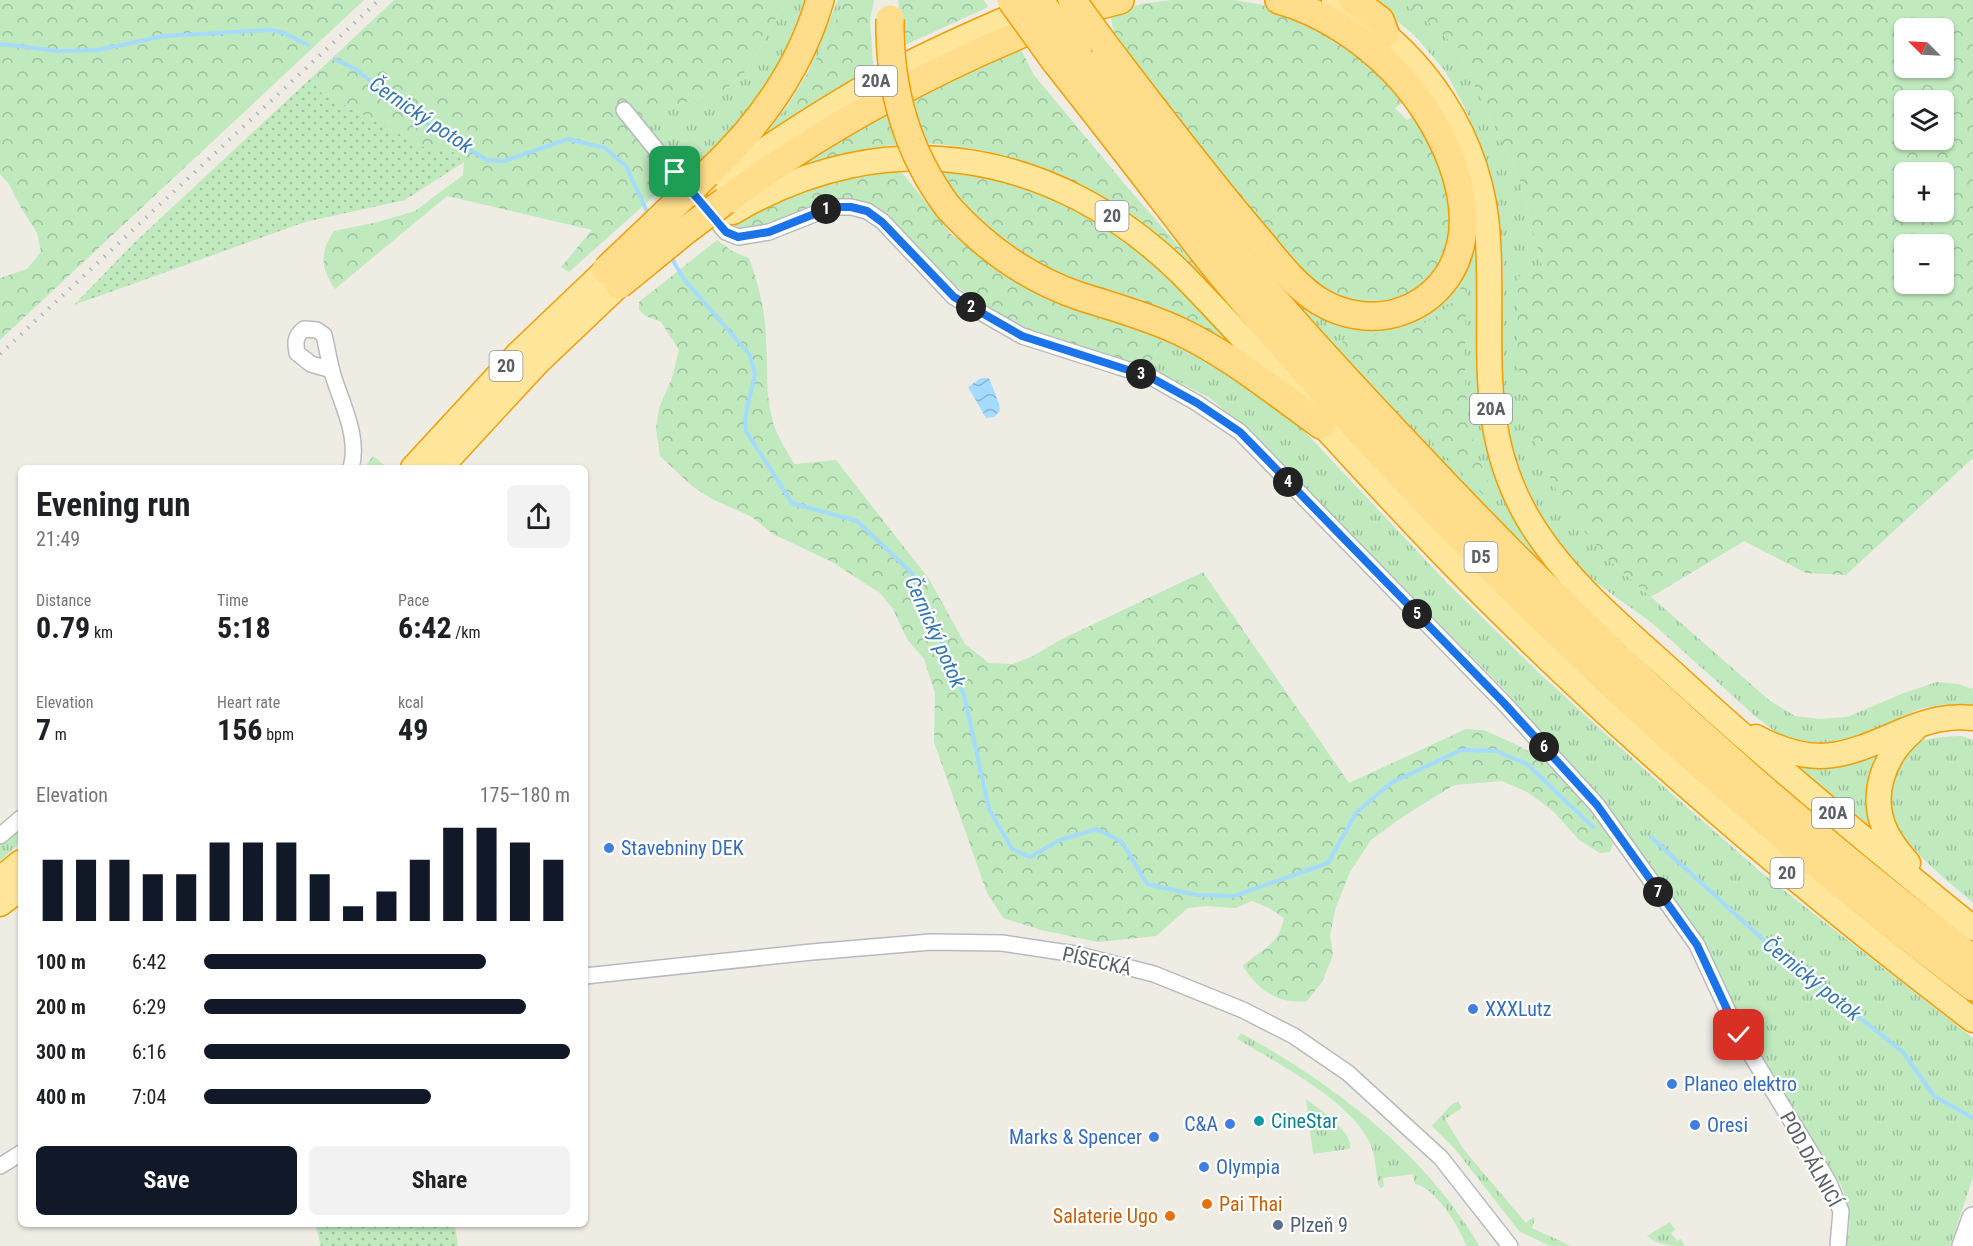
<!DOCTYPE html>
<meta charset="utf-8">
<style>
body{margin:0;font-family:"Roboto Condensed",sans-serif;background:#f2f2f2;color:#202124;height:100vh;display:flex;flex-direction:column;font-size:22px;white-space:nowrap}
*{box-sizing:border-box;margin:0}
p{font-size:20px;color:#757577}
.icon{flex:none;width:33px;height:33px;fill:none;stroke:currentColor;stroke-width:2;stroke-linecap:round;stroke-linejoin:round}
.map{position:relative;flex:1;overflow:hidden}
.sheet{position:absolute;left:18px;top:465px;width:570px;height:762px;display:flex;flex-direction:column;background:#fff;border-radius:9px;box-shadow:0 2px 4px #0004}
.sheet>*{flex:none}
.needle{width:39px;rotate:294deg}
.buttons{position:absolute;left:1894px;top:18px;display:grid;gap:12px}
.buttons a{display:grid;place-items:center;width:60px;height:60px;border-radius:9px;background:#fff;box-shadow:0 2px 4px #0004;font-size:30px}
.pin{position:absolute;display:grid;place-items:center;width:51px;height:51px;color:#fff;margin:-26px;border-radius:12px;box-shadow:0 3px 9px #0006}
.km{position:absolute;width:30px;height:30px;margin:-15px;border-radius:50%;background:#222;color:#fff;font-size:16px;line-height:30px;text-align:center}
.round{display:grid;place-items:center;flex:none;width:63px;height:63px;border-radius:9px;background:#f2f2f2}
.head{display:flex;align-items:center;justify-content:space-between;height:102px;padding:0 18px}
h1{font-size:33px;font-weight:700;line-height:45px}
.figures{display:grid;grid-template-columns:repeat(3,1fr);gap:9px;height:102px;padding:6px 18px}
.figures div{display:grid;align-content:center}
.figures b{font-size:30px;font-weight:700}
.figures small{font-size:16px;font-weight:400}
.figures p{font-size:16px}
.chart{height:168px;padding:12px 18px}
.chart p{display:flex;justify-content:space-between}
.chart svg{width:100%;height:108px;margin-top:6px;stroke:#111827;stroke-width:6}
.action{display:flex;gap:12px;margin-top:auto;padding:12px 18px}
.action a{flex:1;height:69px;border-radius:9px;background:#111827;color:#fff;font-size:24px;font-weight:700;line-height:69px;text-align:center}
.action a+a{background:#f2f2f2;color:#202124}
ul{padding:0 18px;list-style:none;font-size:20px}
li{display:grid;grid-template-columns:96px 72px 1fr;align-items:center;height:45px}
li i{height:15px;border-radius:8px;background:#111827}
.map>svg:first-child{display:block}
</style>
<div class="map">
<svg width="1973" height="1246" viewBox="0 0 1973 1246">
<defs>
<pattern id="grass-tufts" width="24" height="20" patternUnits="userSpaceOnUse" patternTransform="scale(1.5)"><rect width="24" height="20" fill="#c0e9be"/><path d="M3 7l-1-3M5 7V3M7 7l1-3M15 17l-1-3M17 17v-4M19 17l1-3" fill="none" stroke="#9fc09e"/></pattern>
<pattern id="forest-crowns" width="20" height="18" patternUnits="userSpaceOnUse" patternTransform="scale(1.5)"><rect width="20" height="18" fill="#c0e9be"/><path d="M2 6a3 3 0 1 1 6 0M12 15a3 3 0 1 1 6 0" fill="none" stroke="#9fc09e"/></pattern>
<pattern id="garden-dots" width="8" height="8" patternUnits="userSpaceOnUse" patternTransform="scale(1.5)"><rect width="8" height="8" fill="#c0e9be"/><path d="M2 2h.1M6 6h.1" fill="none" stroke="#9fc09e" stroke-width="1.8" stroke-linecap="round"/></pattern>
<pattern id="water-waves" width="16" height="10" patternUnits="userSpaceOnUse" patternTransform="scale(1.5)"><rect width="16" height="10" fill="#a4dbff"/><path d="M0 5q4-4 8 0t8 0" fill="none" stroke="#89b5d2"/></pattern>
</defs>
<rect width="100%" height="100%" fill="#efece4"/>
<g fill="url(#grass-tufts)">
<path d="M786,0H809L787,53L734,132L705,157L680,173L646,129L643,119L652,110L696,100L726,89L748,69Z"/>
<path d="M838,0H844L829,38L807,74Z"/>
<path d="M1373,0H1398L1417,12L1459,49L1472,81L1519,177L1542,265L1609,560L1769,700L1795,716L1819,719L1847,717L1904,693L1937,682L1958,684L1973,689V706L1959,704L1922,708L1904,716L1865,738L1839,749L1791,744L1755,716L1652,623L1595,582L1572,560L1543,523L1512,463L1499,390L1503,271L1499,213L1489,172L1476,135L1463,104L1445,71L1415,36Z"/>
<path d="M788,105L795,117L762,138Z"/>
<path d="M1472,209L1477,236L1479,380L1548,563L1542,569L1299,311L1308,302L1416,314Z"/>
<path d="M1164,338L1195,350L1270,399L1308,435L1447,583L1540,674L1655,779L1763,874L1973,1038V1177L1950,1246H1845C1853,1225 1849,1205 1841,1185L1748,1038L1707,947L1643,861L1609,812L1505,690L1337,521L1257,438L1210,398L1179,382L1147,369Z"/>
<path d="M373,456L388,468H364Z"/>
<path d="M1961,736L1973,740V903C1951,883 1897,842 1891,814C1889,800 1889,785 1888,772C1913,739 1921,738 1961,736Z"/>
<path d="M1882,751C1862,785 1864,799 1877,836L1796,769L1799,767L1837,768Z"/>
<path d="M21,829V842L0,861V845Z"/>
<path d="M1241,1033C1318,1076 1393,1129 1448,1200C1459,1215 1470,1229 1479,1246H1466C1460,1227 1435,1187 1415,1184L1413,1174L1383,1178L1384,1187L1380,1188L1378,1184C1376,1171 1375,1155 1370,1143C1352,1102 1276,1062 1237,1039Z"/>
<path d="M1306,1099C1318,1108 1355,1133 1350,1149L1313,1154Z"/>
<path d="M1458,1101L1462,1108L1445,1119L1464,1150L1526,1223L1533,1217L1535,1219L1532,1228L1571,1246H1550L1519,1231L1455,1149L1432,1126L1451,1105Z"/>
<path d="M1670,1222L1675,1230L1671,1233L1677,1241L1681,1239L1685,1246C1671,1246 1657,1245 1647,1236Z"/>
</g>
<g fill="url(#forest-crowns)" fill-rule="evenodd">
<path d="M0,0H364L0,340V278L27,269L41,252L37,233L21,208L9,184L0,174Z"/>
<path d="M394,0H786L748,69L726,89L696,100L652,110L643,119L646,129L680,173L569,272L561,267L592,230L447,196L335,289C320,268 320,252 334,231L378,222L415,211L463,175L464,162L451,150L431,151L320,92L311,78Z"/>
<path d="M844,0H874L870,19L873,66L795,117L788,105L829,38Z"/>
<path d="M898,0H984L988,7L903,46Z"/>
<path d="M1172,0H1234L1263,5L1304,18L1344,42L1406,100L1395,108L1407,120L1418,114L1432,139L1452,204L1448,244L1442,260L1429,279L1410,295L1394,300L1373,304L1351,303L1330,296L1295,270L1128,60L1114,34L1110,13L1141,4Z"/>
<path d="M1398,0H1973V458L1846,575L1806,573L1744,541L1651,597L1609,560L1567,511L1538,454L1526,413L1517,359L1518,277L1542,265L1519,177L1472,81L1459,49L1417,12ZM1905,28H1944V68H1905ZM1905,100H1944V140H1905ZM1905,172H1944V212H1905ZM1905,244H1944V284H1905Z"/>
<path d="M1018,44L1034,75L1128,188L1259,338C1206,285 1155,226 1089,189C1065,176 1039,167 1013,159C974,147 932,140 892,145C859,149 827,160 795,170L796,163L835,138Z"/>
<path d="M936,168L1009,180L1081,210L1151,257L1241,351L1071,285L979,229Z"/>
<path d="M900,170L951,234L980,255L1164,338L1147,369L1031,330L994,312L937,273L868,204L746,231L729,227L747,218L777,200L852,174Z"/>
<path d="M717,240L732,251L749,258C759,284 765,311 766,339C768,367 765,396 773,422C777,436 787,451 794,464L836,460L929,579L965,644L989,663L1013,664L1031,657L1060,640L1203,572L1349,783L1466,729L1484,730L1517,745L1543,759L1590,803L1613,844L1610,852L1600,853L1579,840L1553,811L1527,792L1502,781L1454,785L1404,816L1371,840L1350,872L1336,907L1330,935L1333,955L1322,982L1307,1001C1278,1005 1257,989 1243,966C1262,948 1278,947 1284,918L1269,908L1252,901L1236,908L1205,906L1188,908L1156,936L1098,942L1041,930L1003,918L987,893L934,742L935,693L924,659L907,639L893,609L880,593L832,562L773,534L752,517L712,499L692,486L660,456L656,429L659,408L672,378L679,350L661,322L646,316L639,310V302Z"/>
<path d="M1463,285L1467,288C1465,342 1461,399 1476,451C1481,466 1488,480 1494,495L1487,499L1341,346L1345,336C1383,336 1422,334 1450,304C1455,299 1459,291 1463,285Z"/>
</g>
<g fill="url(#garden-dots)">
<path d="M311,78L320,92L431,151L451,150L464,162L405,200L305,222L74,305L132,245Z"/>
<path d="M315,1224H455L458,1246H321Z"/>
</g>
<path fill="url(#water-waves)" d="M981,378H989L999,404L1000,411L994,417L986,418L968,387Z"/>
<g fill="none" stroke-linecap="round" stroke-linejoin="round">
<g stroke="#a4dbff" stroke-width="4">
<path d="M0,44L59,51L98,50L164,36L271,30L284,33L308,45"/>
<path d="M335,59L355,69L416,117L487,160L504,161L568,139L605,148L626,166L649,216"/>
<path d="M671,257L683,278L750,355L755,374L745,418L746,431L792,503L857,521L912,573L964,695L989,809L1012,849L1030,857L1060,840L1097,829L1122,842L1147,884L1197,895L1234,896L1328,863L1356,813L1391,783L1461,750L1496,751L1527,764L1593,827"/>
<path d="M1651,837L1780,955L1903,1052L1934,1096L1973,1118"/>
</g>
<defs>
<g id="minor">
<path d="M624,110L675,173L726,232L738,237L769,232L832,207H851L867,211L882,221L954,297L1022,336L1151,377L1197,403L1240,432L1503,702L1597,805L1697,945L1739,1035L1828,1181L1841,1211L1838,1246"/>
<path d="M332,370L311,364L297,353C295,342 295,336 304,329L317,330L324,335C327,348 329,360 332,372C341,403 360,436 351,468"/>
<path d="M0,836L21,818"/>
<path d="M585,976L812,952L931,942L1002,943L1075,954L1154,974L1243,1010L1294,1036L1348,1073L1441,1158L1510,1246"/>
<path d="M0,1166L21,1153"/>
</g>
<path id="secondary" d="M1963,1246L1973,1218"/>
<g id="trunk">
<path d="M1334,0C1423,48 1483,138 1488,240C1494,338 1475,425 1526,515C1561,577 1620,625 1672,672C1738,733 1806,791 1875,848C1908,875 1940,902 1973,928"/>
<path d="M714,184C765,149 817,114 872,83C925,54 981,29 1037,6"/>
<path d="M733,212C887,120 1055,150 1181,273C1287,382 1385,498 1493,605C1644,755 1804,891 1973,1020"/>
<path d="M413,468L519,353L606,270"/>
<path d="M440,468L537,363L619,285"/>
<path d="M1756,737C1817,770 1846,755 1905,730C1928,721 1948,715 1973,718"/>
<path d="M1908,863C1900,854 1892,844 1886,832C1869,796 1883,756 1913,731"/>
<path d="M0,879L21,862"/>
<path d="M0,904L21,888"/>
</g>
<g id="motorway">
<path d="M1353,0L1380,20L1385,33"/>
<path d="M1104,44C1153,108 1201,172 1253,233C1273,256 1293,285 1319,301C1343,316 1375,321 1402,311C1422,304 1439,290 1450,272C1487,208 1439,117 1394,71C1363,39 1322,12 1279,0"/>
<path d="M1078,53C1132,123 1185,192 1241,260C1298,329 1360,395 1422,460C1592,641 1775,809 1973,959"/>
<path d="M1055,61C1092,108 1128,154 1164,201C1183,225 1201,250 1221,274C1443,538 1698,779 1973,987"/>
<path d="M707,174C759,126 800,69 820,0"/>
<path d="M725,201C804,143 889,94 978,53C1025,32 1070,12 1120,0"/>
<path d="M948,207C985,248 1027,278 1079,296C1113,307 1147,316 1179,331C1230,355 1275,392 1321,425"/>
</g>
</defs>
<use href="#minor" stroke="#b6babf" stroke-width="18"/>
<use href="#secondary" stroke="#b7bbc1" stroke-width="24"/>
<use href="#trunk" stroke="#f39d00" stroke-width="27"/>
<use href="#motorway" stroke="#f39d00" stroke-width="30"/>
<use href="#minor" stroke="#fff" stroke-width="15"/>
<use href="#secondary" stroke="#fff" stroke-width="21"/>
<use href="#trunk" stroke="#ffe69a" stroke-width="24"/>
<use href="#motorway" stroke="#ffdd8b" stroke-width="27"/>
<path stroke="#b3b4b5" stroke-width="4" stroke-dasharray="1.5 8" stroke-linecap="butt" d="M0,354L379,0"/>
<defs>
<g id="motorway-bridge">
<path d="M1011,0L1055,61"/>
<path d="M1039,0L1078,53"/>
<path d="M1072,0L1104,44"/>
<path d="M890,19C889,88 906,151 948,207"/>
<path d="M606,270L707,174"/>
<path d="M619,285L685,231L725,201"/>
</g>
</defs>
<use href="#motorway-bridge" stroke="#f39d00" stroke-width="30" stroke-linecap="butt"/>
<use href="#motorway-bridge" stroke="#ffdd8b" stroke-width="27"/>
</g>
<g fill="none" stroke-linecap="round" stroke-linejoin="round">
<defs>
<path id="route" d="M675,172L726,232L738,237L769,232L832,207H851L867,211L882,222L954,297L1022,336L1150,377L1197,403L1240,432L1503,702L1597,805L1697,945L1739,1035"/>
</defs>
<use href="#route" stroke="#fff" stroke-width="12"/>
<use href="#route" stroke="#1a73e8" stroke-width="8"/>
</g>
<g fill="#3f7fe0" stroke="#fff" stroke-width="2">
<circle cx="609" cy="848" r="6"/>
<circle cx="1473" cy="1009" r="6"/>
<circle cx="1672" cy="1084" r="6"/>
<circle cx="1230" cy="1124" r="6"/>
<circle cx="1695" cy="1125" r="6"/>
<circle cx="1154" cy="1137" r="6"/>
<circle cx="1204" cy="1167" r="6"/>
</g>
<circle fill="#0f9aa8" stroke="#fff" stroke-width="2" cx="1259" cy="1121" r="6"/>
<g fill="#e8710a" stroke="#fff" stroke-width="2">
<circle cx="1207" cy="1204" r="6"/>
<circle cx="1170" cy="1216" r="6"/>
</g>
<circle fill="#5c6f8a" stroke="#fff" stroke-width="2" cx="1278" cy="1225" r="6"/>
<g text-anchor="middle" stroke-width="4.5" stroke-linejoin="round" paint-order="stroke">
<g fill="#fff" stroke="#8d9093" stroke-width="1.5">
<rect x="855" y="66" width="42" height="30" rx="4.5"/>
<rect x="1095.5" y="201" width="33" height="30" rx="4.5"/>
<rect x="489.5" y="351" width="33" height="30" rx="4.5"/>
<rect x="1470" y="394" width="42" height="30" rx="4.5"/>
<rect x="1464.5" y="542" width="33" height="30" rx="4.5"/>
<rect x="1812" y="798" width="42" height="30" rx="4.5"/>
<rect x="1770.5" y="858" width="33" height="30" rx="4.5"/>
</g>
<g font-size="18" font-weight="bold" fill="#5c6065">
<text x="876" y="87">20A</text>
<text x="1112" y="222">20</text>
<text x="506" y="372">20</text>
<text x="1491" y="415">20A</text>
<text x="1481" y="563">D5</text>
<text x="1833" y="819">20A</text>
<text x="1787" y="879">20</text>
</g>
<g font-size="20" fill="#366cbe" stroke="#fff" text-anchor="start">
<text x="621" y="855">Stavebniny DEK</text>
<text x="1485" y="1016">XXXLutz</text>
<text x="1684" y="1091">Planeo elektro</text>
<text x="1218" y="1131" text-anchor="end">C&amp;A</text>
<text x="1707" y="1132">Oresi</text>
<text x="1142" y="1144" text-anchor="end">Marks &amp; Spencer</text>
<text x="1216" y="1174">Olympia</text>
</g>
<g font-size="20" fill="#5c6065" stroke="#fff">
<text transform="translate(1097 961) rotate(13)" y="7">PÍSECKÁ</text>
<text transform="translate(1811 1159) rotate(61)" y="7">POD DÁLNICÍ</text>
</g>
<g font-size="20" fill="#0d838f" stroke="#fff" text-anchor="start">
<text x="1271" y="1128">CineStar</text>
</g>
<g font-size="20" fill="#c56008" stroke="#fff" text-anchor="start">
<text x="1219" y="1211">Pai Thai</text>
<text x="1158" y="1223" text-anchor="end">Salaterie Ugo</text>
</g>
<g font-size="20" fill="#4e5e75" stroke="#fff" text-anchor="start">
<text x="1290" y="1232">Plzeň 9</text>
</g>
<g font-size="21" font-style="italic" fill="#3677b0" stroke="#fff">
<text transform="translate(421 115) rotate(34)" y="7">Černický potok</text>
<text transform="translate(935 632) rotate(66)" y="7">Černický potok</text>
<text transform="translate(1812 979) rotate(39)" y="7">Černický potok</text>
</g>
</g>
</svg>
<div class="buttons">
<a><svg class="needle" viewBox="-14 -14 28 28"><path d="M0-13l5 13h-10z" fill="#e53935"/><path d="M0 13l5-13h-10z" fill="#757577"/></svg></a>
<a><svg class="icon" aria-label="layers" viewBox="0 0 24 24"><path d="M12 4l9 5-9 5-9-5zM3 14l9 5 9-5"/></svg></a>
<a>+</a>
<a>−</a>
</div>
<div class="pin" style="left:675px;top:172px;background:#1e9e55"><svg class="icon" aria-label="arrive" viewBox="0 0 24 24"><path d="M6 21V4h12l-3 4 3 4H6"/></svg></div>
<div class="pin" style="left:1739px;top:1035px;background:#d93025"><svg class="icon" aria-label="check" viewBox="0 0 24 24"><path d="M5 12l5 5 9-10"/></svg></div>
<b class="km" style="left:826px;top:209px">1</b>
<b class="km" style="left:971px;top:307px">2</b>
<b class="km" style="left:1141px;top:374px">3</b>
<b class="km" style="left:1288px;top:482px">4</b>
<b class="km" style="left:1417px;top:614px">5</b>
<b class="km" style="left:1544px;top:747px">6</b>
<b class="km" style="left:1658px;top:892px">7</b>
<section class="sheet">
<div class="head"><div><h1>Evening run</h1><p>21:49</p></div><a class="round"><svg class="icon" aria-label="share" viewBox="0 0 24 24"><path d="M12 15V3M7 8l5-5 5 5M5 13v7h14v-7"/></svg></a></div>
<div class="figures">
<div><p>Distance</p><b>0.79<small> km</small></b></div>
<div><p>Time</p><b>5:18</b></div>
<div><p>Pace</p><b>6:42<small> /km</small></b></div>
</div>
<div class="figures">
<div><p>Elevation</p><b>7<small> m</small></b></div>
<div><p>Heart rate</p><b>156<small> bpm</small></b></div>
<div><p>kcal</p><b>49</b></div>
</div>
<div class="chart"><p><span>Elevation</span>175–180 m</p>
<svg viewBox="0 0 160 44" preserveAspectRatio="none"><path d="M5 44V19M15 44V19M25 44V19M35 44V25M45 44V25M55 44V12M65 44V12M75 44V12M85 44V25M95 44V38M105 44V32M115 44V19M125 44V6M135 44V6M145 44V12M155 44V19"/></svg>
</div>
<ul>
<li><b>100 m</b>6:42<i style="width:77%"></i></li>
<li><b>200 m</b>6:29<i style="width:88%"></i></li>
<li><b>300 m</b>6:16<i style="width:100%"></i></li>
<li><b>400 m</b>7:04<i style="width:62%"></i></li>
</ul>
<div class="action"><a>Save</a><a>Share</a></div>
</section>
</div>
